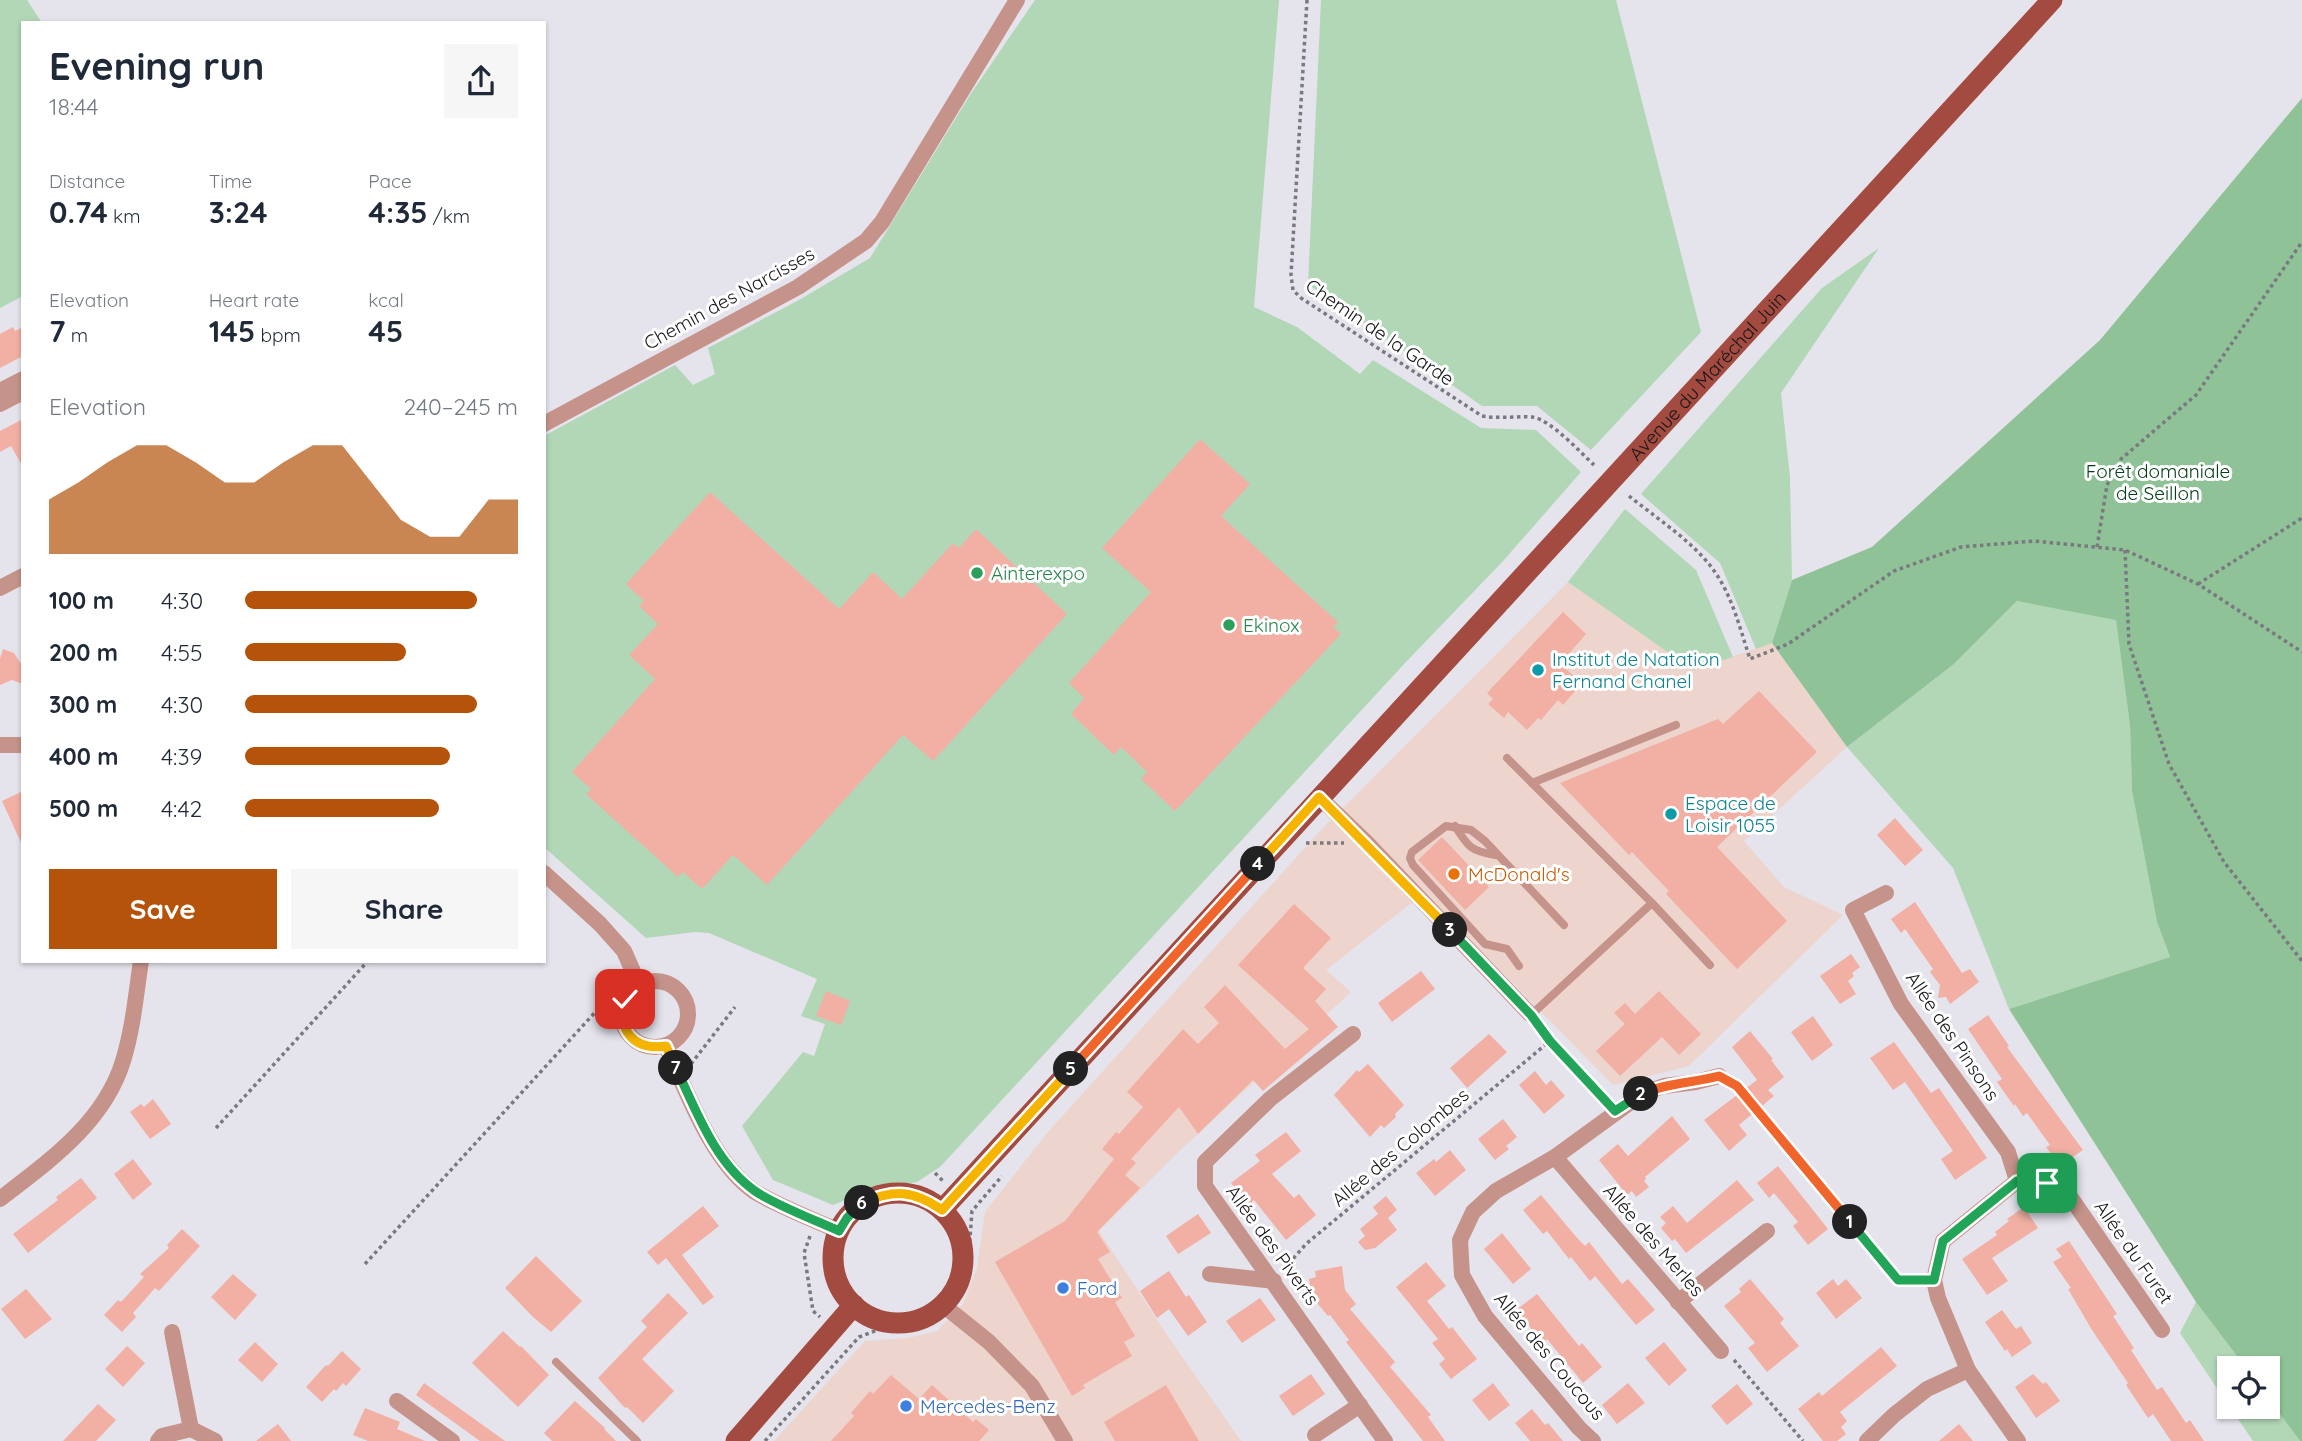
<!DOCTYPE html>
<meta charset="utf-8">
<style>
body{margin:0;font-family:Quicksand,sans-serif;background:#f6f6f7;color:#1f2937;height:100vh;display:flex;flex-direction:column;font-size:26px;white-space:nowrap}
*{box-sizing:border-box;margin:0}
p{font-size:23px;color:#747a83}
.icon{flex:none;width:38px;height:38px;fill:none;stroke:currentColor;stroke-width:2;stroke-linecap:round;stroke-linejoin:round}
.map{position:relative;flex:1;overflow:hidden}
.details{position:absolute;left:21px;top:21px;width:525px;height:942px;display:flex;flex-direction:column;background:#fff;border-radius:0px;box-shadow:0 2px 5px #0004}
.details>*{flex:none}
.tools{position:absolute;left:2217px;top:1356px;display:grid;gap:14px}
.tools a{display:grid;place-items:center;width:63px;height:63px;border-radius:0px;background:#fff;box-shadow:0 2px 5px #0004;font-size:35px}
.pin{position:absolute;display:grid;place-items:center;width:60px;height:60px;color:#fff;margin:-30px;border-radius:14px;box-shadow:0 4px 10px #0006}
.km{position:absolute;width:35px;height:35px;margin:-18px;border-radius:50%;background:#222;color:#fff;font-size:19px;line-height:35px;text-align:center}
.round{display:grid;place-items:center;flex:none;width:74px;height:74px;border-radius:0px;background:#f6f6f7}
.summary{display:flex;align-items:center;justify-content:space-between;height:119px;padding:0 28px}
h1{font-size:38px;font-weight:700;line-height:52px}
.metrics{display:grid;grid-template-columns:repeat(3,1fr);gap:10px;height:119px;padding:7px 28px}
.metrics div{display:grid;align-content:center}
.metrics b{font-size:30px;font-weight:700}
.metrics small{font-size:19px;font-weight:400}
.metrics p{font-size:19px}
.chart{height:196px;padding:14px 28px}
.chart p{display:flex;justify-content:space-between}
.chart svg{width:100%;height:126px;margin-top:7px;fill:#b45309;opacity:.7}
.cta{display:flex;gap:14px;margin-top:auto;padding:14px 28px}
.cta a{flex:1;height:80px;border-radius:0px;background:#b45309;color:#fff;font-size:28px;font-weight:700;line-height:80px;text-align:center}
.cta a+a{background:#f6f6f7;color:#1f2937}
ul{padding:0 28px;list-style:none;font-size:23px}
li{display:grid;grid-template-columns:112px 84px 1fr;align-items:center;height:52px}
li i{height:18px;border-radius:9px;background:#b45309}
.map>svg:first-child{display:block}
</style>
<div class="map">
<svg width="2302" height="1441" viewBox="0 0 2302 1441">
<rect width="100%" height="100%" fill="#e5e3ec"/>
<path fill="#edd4cc" d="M1568,582L1693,670L1772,643L1847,747L1744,841L1784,887L1843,915L1689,1066L1613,1085L1424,893L1326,970L1351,992L1174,1156L1099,1231L1169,1338L1241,1441H774L865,1341L908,1338L937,1331L963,1304L977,1268L985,1212L1047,1133L1321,830Z"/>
<g fill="#b1d7b6">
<path d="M0,0H27L42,23H23V296L0,308Z"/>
<path d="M1035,0H1279L1254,307L1297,327L1360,374L1373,360L1481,428L1536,430L1581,472L1504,560L1405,663L940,1167L917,1182L861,1194L833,1205L773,1180L742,1126L803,1052L814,1056L825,1024L801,1016L817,979L709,933L695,932L646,938L544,847V436L675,365L693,385L715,374L708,348L799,300L870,258L970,95Z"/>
<path d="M1321,0H1616L1701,332L1591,450L1537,406H1482L1308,284Z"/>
<path d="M1879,248L1781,393L1790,477L1792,580L1772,643L1756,649L1720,563L1641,494L1822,288Z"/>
<path d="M1625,509L1696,570L1733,657L1693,670L1568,582Z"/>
<path d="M2017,601L2116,619L2130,726L2132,791L2157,922L2170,957L2009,1009L1953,868L1847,747L1954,664Z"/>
<path d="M2196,1302L2246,1368H2230L2229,1406L2180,1333Z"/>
<path d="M2268,1398L2300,1441H2253L2230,1407H2268Z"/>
</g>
<path fill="#90c298" d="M2302,98V1441H2300L2268,1398V1368H2246L2196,1302L2009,1009L2170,957L2157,922L2132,791L2130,726L2116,620L2017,601L1954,664L1847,747L1772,643L1792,580L1872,547L2100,340Z"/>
<g fill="#f2b0a4">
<path d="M13,327L15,331L23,327V356L0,368V334Z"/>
<path d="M23,419V467L11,446L0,452V431Z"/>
<path d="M1200,439L1250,484L1221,516L1338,622L1333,627L1341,634L1175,811L1141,779L1147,772L1121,747L1114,755L1071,714L1084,698L1069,683L1151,592L1102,548Z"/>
<path d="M710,492L839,609L873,572L902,599L953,543L959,548L976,529L1067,614L933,761L903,735L767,885L733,855L702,889L683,872L678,877L586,794L591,789L572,772L655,679L629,655L658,624L639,606L644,601L626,584Z"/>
<path d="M1563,612L1586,634L1560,664L1582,683L1563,705L1558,700L1541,720L1538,718L1527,730L1508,712L1504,718L1488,704L1493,699L1487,693Z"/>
<path d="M3,649L14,653L23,667V684L12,680L0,685V659Z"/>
<path d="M1759,691L1817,752L1717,847L1787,921L1737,969L1666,894L1669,891L1632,852L1629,855L1560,783L1718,719L1723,724Z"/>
<path d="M23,791V847L2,801Z"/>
<path d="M1895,818L1923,850L1905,866L1877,835Z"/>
<path d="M1442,837L1489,887L1465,910L1418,860Z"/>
<path d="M1915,902L1962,973L1970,969L1979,982L1950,1004L1946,997L1938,998L1940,985L1930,972L1933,969L1905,929L1901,933L1891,919Z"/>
<path d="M1294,904L1331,938L1303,968L1326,989L1315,1001L1338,1027L1263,1091L1253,1080L1198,1134L1179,1107L1131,1159L1136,1163L1125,1175L1140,1188L1097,1232L1110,1252L1098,1259L1122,1298L1115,1302L1135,1336L1124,1342L1132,1356L1083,1385L1085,1388L1072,1396L995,1262L1065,1221L1114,1159L1102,1149L1116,1132L1119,1134L1143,1107L1127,1092L1183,1029L1198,1044L1219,1023L1204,1007L1225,985L1285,1049L1309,1029L1238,965Z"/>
<path d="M1851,954L1860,967L1852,973L1854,976L1848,981L1856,994L1840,1004L1820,976Z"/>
<path d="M1421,971L1435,989L1392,1022L1378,1003Z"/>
<path d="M826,991L850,1001L841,1025L816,1016Z"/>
<path d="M1659,991L1701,1034L1679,1055L1662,1037L1620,1076L1596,1051L1625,1024L1614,1013L1625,1003L1635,1014Z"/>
<path d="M1988,1015L2009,1046L2007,1047L2083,1150L2060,1166L2046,1147L2050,1145L2027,1113L2023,1116L2015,1104L2014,1106L1997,1082L2002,1079L1968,1029Z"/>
<path d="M1813,1016L1833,1045L1812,1061L1791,1032Z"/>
<path d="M1750,1031L1773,1059L1771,1060L1784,1077L1768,1090L1774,1096L1739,1125L1747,1135L1729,1151L1704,1120L1757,1080L1732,1047Z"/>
<path d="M1489,1034L1507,1052L1467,1088L1450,1068Z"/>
<path d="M1894,1042L1931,1093L1939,1088L1987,1158L1955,1180L1941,1159L1953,1151L1905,1082L1893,1090L1870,1058Z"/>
<path d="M1368,1064L1404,1105L1395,1114L1396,1117L1384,1128L1381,1125L1370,1137L1334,1095L1357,1070L1359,1072Z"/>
<path d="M1535,1071L1546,1085L1551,1080L1565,1096L1544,1114L1519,1085Z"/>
<path d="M153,1099L171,1124L150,1139L130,1112L141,1104L144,1107Z"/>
<path d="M1672,1116L1690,1139L1645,1177L1646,1179L1644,1181L1649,1187L1636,1197L1632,1191L1627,1195L1599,1160L1618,1144L1628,1156Z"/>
<path d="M1503,1119L1517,1137L1506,1146L1509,1149L1495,1160L1478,1139Z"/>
<path d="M1286,1132L1301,1151L1272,1174L1294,1198L1299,1194L1316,1215L1286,1240L1254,1200L1249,1205L1231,1183L1260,1161L1255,1155Z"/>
<path d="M1450,1150L1466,1170L1435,1196L1416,1173L1434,1159L1436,1162Z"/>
<path d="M133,1159L152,1184L133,1200L114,1174Z"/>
<path d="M1778,1166L1828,1229L1808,1245L1793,1226L1798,1222L1774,1193L1769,1198L1757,1183Z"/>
<path d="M81,1178L97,1198L28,1253L13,1234L58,1200L56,1197Z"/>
<path d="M1737,1180L1754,1200L1686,1253L1675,1239L1672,1241L1661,1228L1666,1223L1660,1217L1673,1206L1687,1223Z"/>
<path d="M1541,1195L1578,1239L1585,1246L1589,1242L1622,1284L1628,1279L1655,1310L1636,1325L1595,1276L1590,1281L1571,1257L1569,1259L1547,1231L1543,1234L1523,1210Z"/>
<path d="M1386,1196L1397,1210L1388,1218L1397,1230L1375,1248L1365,1250L1358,1242L1365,1236L1360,1229L1378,1214L1373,1207Z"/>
<path d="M703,1206L719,1226L682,1255L714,1297L703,1305L666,1258L658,1265L647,1252Z"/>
<path d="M2024,1207L2038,1228L1992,1258L2008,1281L1987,1295L1962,1259L1997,1235L1995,1232L2009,1221L2007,1219Z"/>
<path d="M1198,1214L1211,1233L1178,1254L1166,1236Z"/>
<path d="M182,1229L200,1246L159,1291L155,1288L133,1313L136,1317L122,1332L104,1315L118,1300L121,1302L144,1277L140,1274L169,1248L167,1245Z"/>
<path d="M1502,1233L1531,1269L1513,1284L1484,1249Z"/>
<path d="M2069,1241L2117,1314L2113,1316L2134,1348L2131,1350L2157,1390L2162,1387L2186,1423L2190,1420L2204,1441H2171L2153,1414L2148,1418L2126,1385L2128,1383L2092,1330L2068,1289L2071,1288L2053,1262L2062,1257L2056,1249Z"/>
<path d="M536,1256L582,1301L551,1332L533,1317L505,1288Z"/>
<path d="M1426,1262L1446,1286L1427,1301L1449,1329L1452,1327L1477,1359L1451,1379L1439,1364L1445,1359L1432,1343L1438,1339L1396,1287Z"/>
<path d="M1342,1266L1345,1290L1356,1304L1350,1309L1395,1362L1390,1367L1431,1415L1428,1417L1445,1441H1423L1346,1342L1349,1340L1330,1315L1328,1316L1317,1303L1320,1300L1311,1289L1309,1279L1316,1277L1315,1271Z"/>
<path d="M1169,1271L1186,1297L1189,1295L1207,1322L1188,1336L1169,1309L1157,1318L1140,1291Z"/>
<path d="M233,1274L257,1295L235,1320L211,1297Z"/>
<path d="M1750,1279L1784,1319L1780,1323L1799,1346L1767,1372L1748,1348L1755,1343L1724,1306L1741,1292L1739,1289Z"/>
<path d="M1833,1279L1838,1286L1846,1279L1862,1298L1836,1319L1816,1293Z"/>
<path d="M26,1289L52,1319L25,1339L1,1309Z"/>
<path d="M668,1293L688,1313L642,1359L674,1391L643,1423L627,1407L625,1408L598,1378L647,1327L641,1321Z"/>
<path d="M1537,1294L1579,1346L1582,1343L1602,1367L1583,1383L1547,1339L1543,1343L1516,1310Z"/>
<path d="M1260,1298L1276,1320L1242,1343L1226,1321Z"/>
<path d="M2002,1310L2016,1329L2021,1326L2032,1343L2012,1357L2007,1349L2005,1351L1985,1322Z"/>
<path d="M503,1331L520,1347L521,1346L549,1375L518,1407L472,1363Z"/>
<path d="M255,1342L278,1364L262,1382L238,1360Z"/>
<path d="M1664,1342L1687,1370L1669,1386L1645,1358Z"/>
<path d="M127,1346L145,1363L123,1387L105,1369Z"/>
<path d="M1881,1347L1897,1366L1840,1412L1847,1421L1841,1427L1846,1434L1837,1441H1823L1798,1409L1819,1392L1822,1396Z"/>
<path d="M342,1351L361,1369L346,1386L343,1383L336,1391L334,1389L322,1402L306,1387L326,1365L328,1366Z"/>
<path d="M1311,1374L1325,1394L1293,1416L1279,1396Z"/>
<path d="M2033,1374L2043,1384L2046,1382L2060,1401L2036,1418L2015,1387Z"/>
<path d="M891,1375L919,1399L932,1385L973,1422L976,1419L989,1430L979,1441H831L854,1416L851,1413L870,1391L873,1394Z"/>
<path d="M424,1383L505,1441H480L416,1395Z"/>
<path d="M1493,1383L1510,1405L1489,1421L1472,1400Z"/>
<path d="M1628,1383L1645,1403L1617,1424L1602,1405Z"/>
<path d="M1737,1384L1753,1404L1727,1425L1711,1406Z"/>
<path d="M1166,1385L1199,1441H1115L1104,1422Z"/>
<path d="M575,1401L605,1428L604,1429L616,1441H552L544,1433Z"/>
<path d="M98,1404L116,1420L96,1441H63Z"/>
<path d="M365,1408L400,1422L397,1429L425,1441H368L353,1435Z"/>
<path d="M1532,1409L1545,1425L1548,1423L1563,1441H1530L1515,1423Z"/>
<path d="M278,1424L291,1441H256Z"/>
<path d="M1959,1424L1973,1441H1939Z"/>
</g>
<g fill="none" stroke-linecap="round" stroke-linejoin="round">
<g stroke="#7a797f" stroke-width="3.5" stroke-dasharray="3.5 3.5" stroke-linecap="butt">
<path d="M1307,0L1291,275L1293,290L1301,298L1482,416C1499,419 1515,416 1532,417C1550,419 1580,452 1594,465"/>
<path d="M1629,496C1655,517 1692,541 1712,568C1732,594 1740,629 1750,659L1788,644L1894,571L1961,547L2034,541L2125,550L2198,584L2302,652"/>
<path d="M2097,547L2107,485L2121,459L2196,395L2302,242"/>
<path d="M2125,550L2129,644L2169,764L2224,862L2302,961"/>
<path d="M2198,584L2302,518"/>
<path d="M1306,843H1344"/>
<path d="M1541,1028L1605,1101"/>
<path d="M691,1064L735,1007"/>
<path d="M1733,1084L1898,1280H1917"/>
<path d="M216,1128L368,961"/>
<path d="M935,1173L943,1181"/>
<path d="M810,1236L804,1253L813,1311L820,1317"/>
<path d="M365,1264L610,996L614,982L612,969"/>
<path d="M1284,1269L1306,1244L1550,1041"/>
<path d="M959,1296L967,1280L972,1211L1002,1176"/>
<path d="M1734,1360L1803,1441"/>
<path d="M765,1441L859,1337L885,1327L923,1324L934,1319"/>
</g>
<g stroke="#c6938b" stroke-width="8">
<path d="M1507,758L1652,903L1531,1015"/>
<path d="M1532,783L1676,725"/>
<path d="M1455,826C1468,847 1471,851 1495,855"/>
<path d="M1652,903L1710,965"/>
<path d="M1519,966L1507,949L1485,944L1413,865L1410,858L1412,852L1446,826L1471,830L1485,841L1564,925"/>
<path d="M556,1362L637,1441"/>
</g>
<g stroke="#c6938b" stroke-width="16">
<path d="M0,391L23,379"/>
<path d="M0,404L23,392"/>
<path d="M544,424L798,287L866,241L882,222L1017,0"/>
<path d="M0,588L23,576"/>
<path d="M0,745H23"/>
<path d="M1319,797L1366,842L1531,1015"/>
<path d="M544,873L600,924L624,951L639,985"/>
<path d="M1886,893L1853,910L1901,1004L2008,1152L2017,1181"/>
<circle cx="655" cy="1014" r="33"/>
<path d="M1353,1034L1270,1099L1205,1162V1186L1385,1441"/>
<path d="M666,1046C687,1092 712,1163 755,1192C778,1206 814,1220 839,1231"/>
<path d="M1555,1157L1721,1351"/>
<path d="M0,1199C49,1161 104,1123 123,1061C133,1029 136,994 141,961"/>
<path d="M1210,1274L1274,1281"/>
<path d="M1678,1302L1767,1231"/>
<path d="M943,1305L989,1342L1032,1386L1065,1441"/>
<path d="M172,1332L191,1429"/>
<path d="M397,1401L452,1441"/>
<path d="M1315,1435L1360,1405"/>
<path d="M158,1441L162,1436L191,1429L215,1441"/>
<path d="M1593,1441L1579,1428L1485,1316L1462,1275L1460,1240L1473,1212L1496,1191L1555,1157L1643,1093L1664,1086L1696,1082L1719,1076"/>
<path d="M1867,1441L1894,1415L1927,1389L1968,1370"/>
<path d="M2018,1441L1968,1370L1938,1298L1934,1280L1943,1241L2017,1181L2047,1183L2071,1198L2162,1330"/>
</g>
<g stroke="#a34b40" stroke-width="21">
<circle cx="898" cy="1258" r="65"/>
<path id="s1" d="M942,1210L2052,0"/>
<path d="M736,1441L854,1305"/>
</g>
</g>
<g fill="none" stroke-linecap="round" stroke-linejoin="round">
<defs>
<path id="split-1" d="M1850,1222L1898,1280H1934L1943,1241L2017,1181L2047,1183"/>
<path id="split-2" d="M1641,1094C1666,1083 1693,1083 1719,1076L1737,1086L1850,1222"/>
<path id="split-3" d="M1450,930L1531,1015L1550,1041L1615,1111L1641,1094"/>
<path id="split-4" d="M1258,864L1319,797L1450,930"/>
<path id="split-5" d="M1071,1069L1258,864"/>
<path id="split-6" d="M862,1203C894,1189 913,1190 942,1210L1071,1069"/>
<path id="split-7" d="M676,1068C696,1110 715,1163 755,1191C775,1205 815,1220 839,1231L847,1218L862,1203"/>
<path id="split-8" d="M625,999C616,1030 634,1051 666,1046L676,1068"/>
</defs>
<use href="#split-1" stroke="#fff" stroke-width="14"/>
<use href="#split-2" stroke="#fff" stroke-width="14"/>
<use href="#split-3" stroke="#fff" stroke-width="14"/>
<use href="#split-4" stroke="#fff" stroke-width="14"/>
<use href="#split-5" stroke="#fff" stroke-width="14"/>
<use href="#split-6" stroke="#fff" stroke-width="14"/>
<use href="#split-7" stroke="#fff" stroke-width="14"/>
<use href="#split-8" stroke="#fff" stroke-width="14"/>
<use href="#split-1" stroke="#22a559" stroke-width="9"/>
<use href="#split-2" stroke="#f0652b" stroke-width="9"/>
<use href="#split-3" stroke="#22a559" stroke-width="9"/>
<use href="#split-4" stroke="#f5b400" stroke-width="9"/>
<use href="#split-5" stroke="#f0652b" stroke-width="9"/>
<use href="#split-6" stroke="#f5b400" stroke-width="9"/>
<use href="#split-7" stroke="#22a559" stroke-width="9"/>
<use href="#split-8" stroke="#f5b400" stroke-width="9"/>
</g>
<g fill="#2e9e5b" stroke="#fff" stroke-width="2.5">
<circle cx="977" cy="573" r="7"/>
<circle cx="1229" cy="625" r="7"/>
</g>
<g fill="#0f9aa8" stroke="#fff" stroke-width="2.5">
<circle cx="1538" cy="670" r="7"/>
<circle cx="1671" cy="814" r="7"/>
</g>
<circle fill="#e8710a" stroke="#fff" stroke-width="2.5" cx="1454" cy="874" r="7"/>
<g fill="#3f7fe0" stroke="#fff" stroke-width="2.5">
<circle cx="1063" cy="1288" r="7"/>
<circle cx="906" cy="1406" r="7"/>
</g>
<g text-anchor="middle" stroke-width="6" stroke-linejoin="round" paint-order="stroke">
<g font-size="19" fill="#171619" stroke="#fff">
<text transform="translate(729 298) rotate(-29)" y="7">Chemin des Narcisses</text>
<text transform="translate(1380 332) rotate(34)" y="7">Chemin de la Garde</text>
<text dy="7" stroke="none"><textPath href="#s1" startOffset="1132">Avenue du Maréchal Juin</textPath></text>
<text transform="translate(1953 1036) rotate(56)" y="7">Allée des Pinsons</text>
<text transform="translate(1400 1147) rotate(-40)" y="7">Allée des Colombes</text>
<text transform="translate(1654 1240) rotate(49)" y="7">Allée des Merles</text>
<text transform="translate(1273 1245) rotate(54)" y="7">Allée des Piverts</text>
<text transform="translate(2134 1252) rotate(55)" y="7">Allée du Furet</text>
<text transform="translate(1550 1356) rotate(50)" y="7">Allée des Coucous</text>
</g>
<g font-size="19" fill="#07411a" stroke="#fff">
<text x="2158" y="478">Forêt domaniale<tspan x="2158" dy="22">de Seillon</tspan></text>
</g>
<g font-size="19" fill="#27864d" stroke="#fff" text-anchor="start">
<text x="991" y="580">Ainterexpo</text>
<text x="1243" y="632">Ekinox</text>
</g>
<g font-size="19" fill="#0d838f" stroke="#fff" text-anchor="start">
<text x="1552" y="666">Institut de Natation<tspan x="1552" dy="22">Fernand Chanel</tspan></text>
<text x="1685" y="810">Espace de<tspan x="1685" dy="22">Loisir 1055</tspan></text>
</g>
<g font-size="19" fill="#c56008" stroke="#fff" text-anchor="start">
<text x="1468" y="881">McDonald's</text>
</g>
<g font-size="19" fill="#366cbe" stroke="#fff" text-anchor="start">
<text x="1077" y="1295">Ford</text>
<text x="920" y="1413">Mercedes-Benz</text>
</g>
</g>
</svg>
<div class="tools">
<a><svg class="icon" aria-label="locate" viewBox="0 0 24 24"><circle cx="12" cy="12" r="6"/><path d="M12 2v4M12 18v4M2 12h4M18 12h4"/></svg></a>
</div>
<div class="pin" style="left:2047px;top:1183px;background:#1e9e55"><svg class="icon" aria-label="arrive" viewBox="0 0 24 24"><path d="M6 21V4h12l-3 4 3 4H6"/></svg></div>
<div class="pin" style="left:625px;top:999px;background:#d93025"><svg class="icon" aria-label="check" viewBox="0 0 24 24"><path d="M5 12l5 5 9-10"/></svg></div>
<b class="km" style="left:1850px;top:1222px">1</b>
<b class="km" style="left:1641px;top:1094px">2</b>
<b class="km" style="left:1450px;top:930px">3</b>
<b class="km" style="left:1258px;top:864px">4</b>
<b class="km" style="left:1071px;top:1069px">5</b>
<b class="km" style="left:862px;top:1203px">6</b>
<b class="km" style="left:676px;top:1068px">7</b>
<section class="details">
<div class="summary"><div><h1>Evening run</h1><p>18:44</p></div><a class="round"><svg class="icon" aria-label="share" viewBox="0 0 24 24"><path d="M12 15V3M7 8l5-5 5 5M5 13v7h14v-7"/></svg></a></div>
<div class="metrics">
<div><p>Distance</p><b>0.74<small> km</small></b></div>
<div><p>Time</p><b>3:24</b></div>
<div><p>Pace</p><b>4:35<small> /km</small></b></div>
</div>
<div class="metrics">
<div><p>Elevation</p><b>7<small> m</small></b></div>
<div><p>Heart rate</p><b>145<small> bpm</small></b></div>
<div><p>kcal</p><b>45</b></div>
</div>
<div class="chart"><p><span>Elevation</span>240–245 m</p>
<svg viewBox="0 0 160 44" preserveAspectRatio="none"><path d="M0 44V25L10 19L20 12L30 6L40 6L50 12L60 19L70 19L80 12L90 6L100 6L110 19L120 32L130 38L140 38L150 25L160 25V44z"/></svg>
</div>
<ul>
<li><b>100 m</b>4:30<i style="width:85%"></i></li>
<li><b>200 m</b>4:55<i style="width:59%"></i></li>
<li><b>300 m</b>4:30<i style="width:85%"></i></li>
<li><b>400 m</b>4:39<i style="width:75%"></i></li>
<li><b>500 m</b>4:42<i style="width:71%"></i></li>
</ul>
<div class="cta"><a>Save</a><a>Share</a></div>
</section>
</div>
